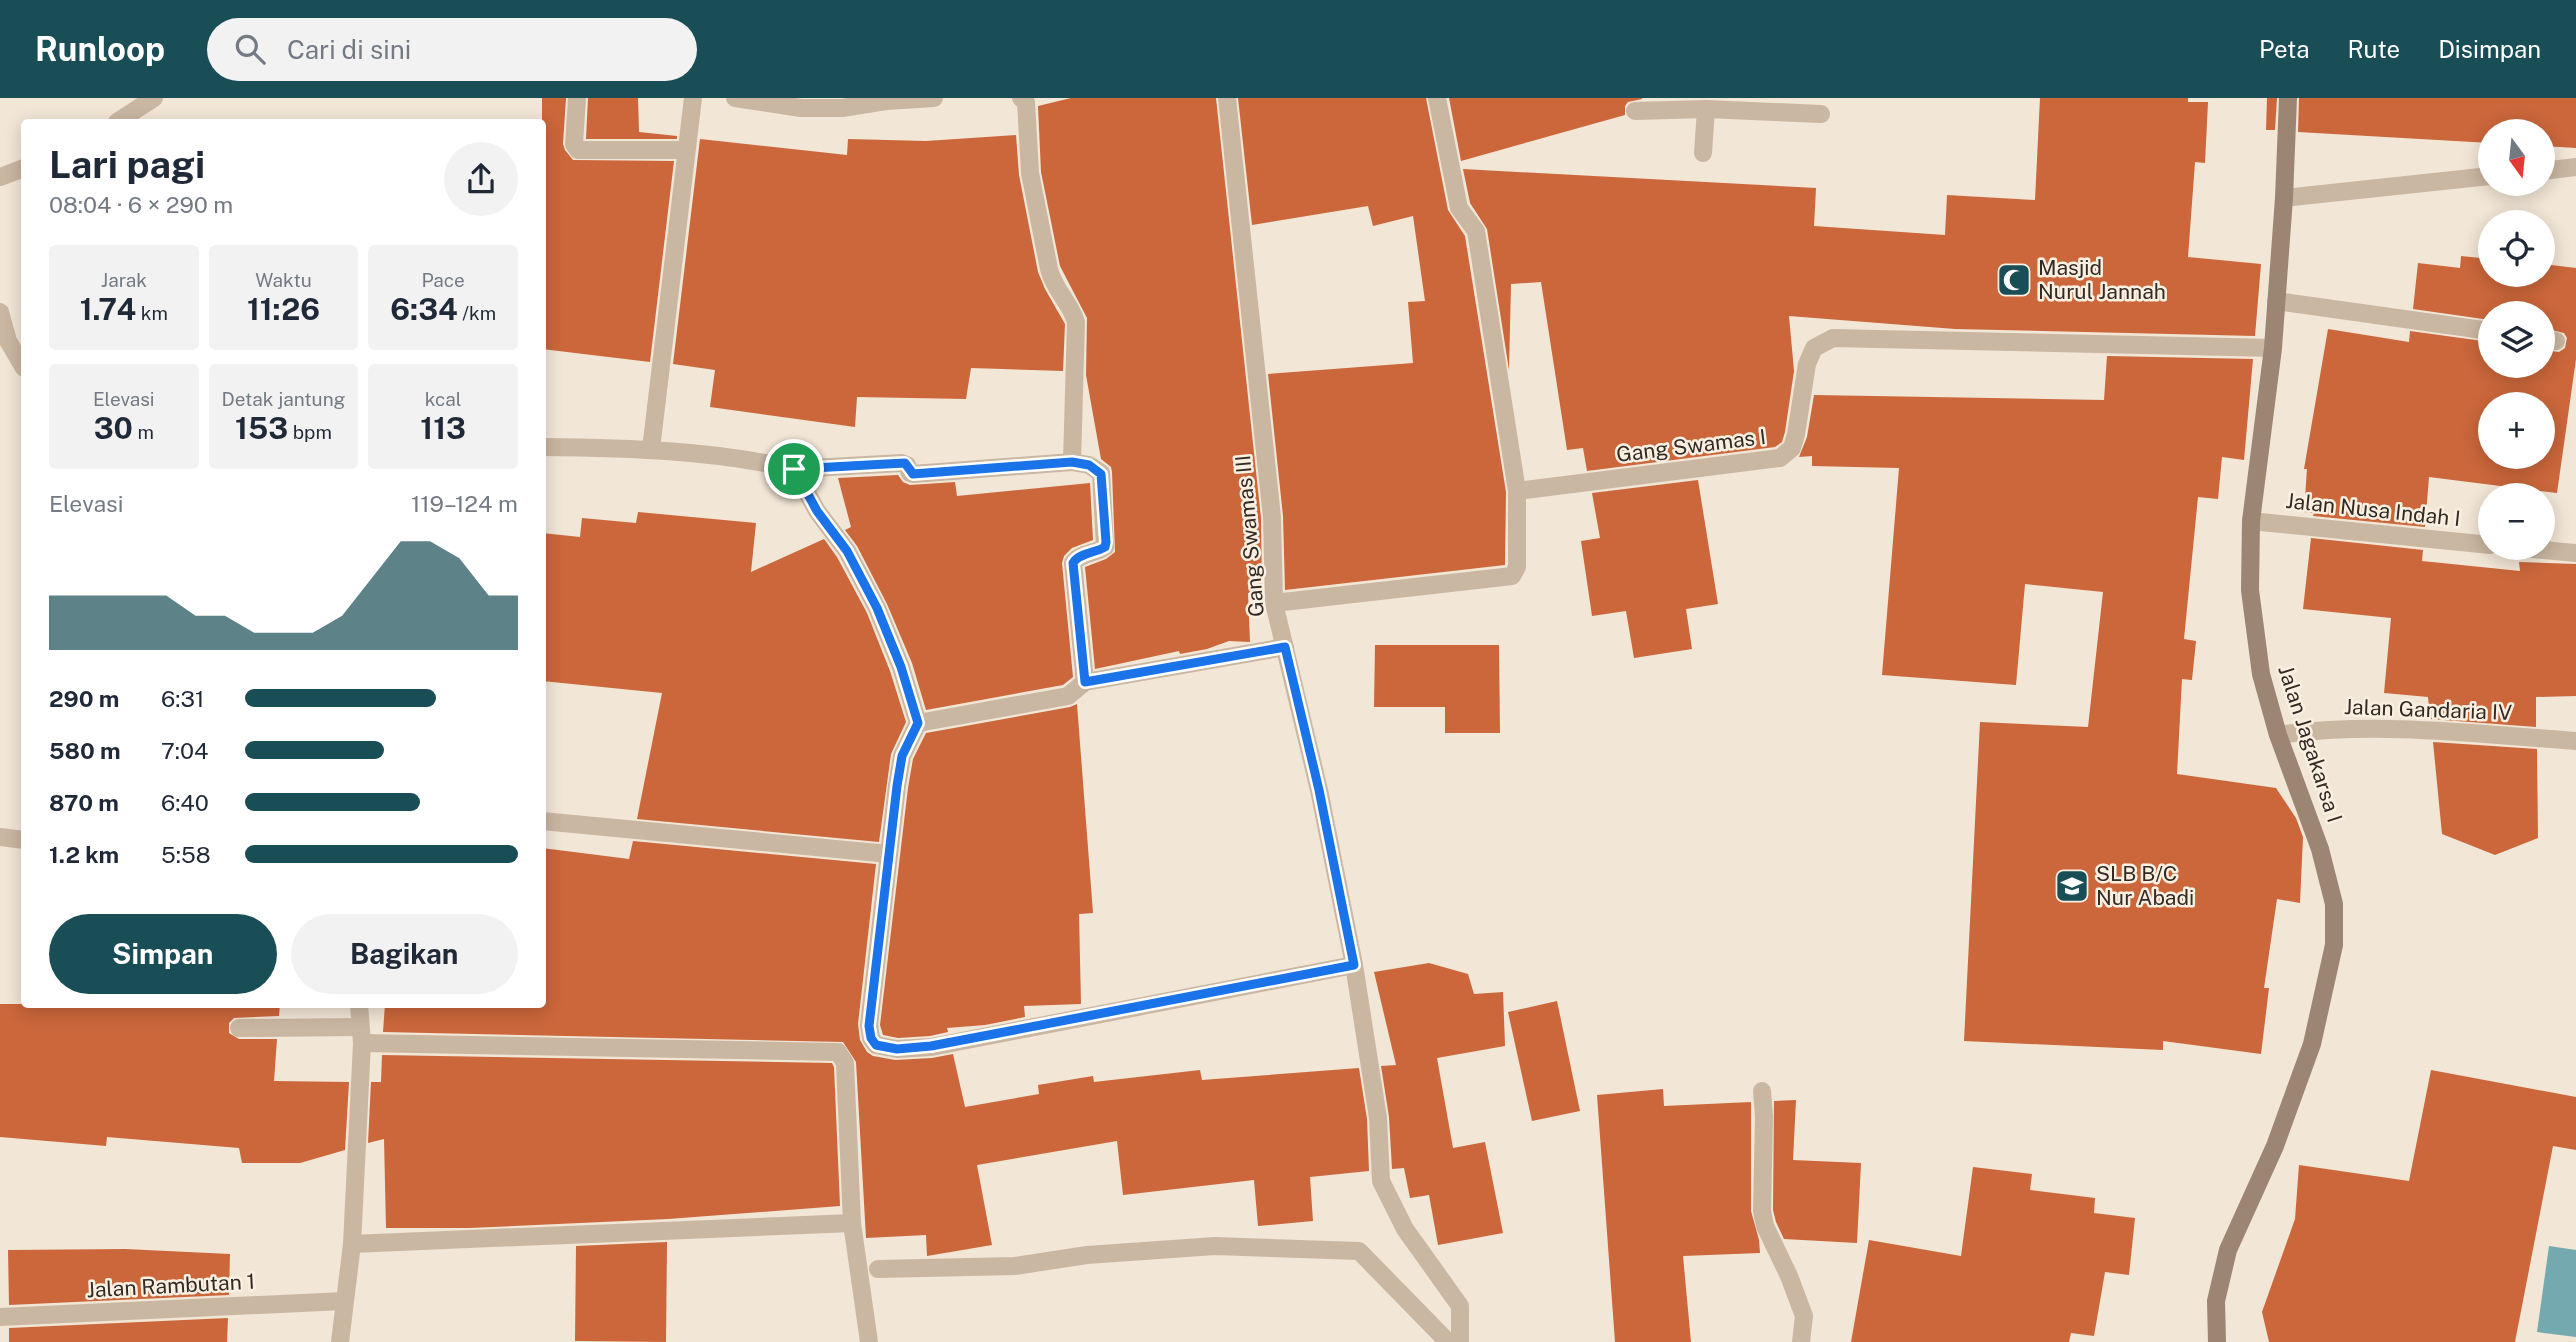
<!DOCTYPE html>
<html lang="id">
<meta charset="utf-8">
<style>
body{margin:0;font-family:"Public Sans",sans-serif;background:#f2f2f3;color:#1f2937;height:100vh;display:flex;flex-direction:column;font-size:26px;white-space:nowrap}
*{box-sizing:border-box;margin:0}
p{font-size:23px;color:#747a83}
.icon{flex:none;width:38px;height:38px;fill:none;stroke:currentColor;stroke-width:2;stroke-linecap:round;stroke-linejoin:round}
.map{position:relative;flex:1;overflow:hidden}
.side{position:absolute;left:21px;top:21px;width:525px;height:889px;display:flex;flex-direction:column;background:#fff;border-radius:7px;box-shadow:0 4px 18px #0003}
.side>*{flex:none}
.needle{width:46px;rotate:165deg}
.fabs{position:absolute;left:2478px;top:21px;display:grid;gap:14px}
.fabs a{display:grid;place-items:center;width:77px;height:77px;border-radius:50%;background:#fff;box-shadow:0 4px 18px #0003;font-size:35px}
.pin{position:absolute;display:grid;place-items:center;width:60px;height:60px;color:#fff;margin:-30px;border:4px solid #fff;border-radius:50%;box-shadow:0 2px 7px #0007}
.round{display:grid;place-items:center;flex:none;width:74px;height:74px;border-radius:37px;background:#f2f2f3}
.headline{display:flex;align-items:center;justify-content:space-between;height:119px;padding:0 28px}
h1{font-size:38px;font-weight:700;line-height:52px}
.stats{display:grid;grid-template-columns:repeat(3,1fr);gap:10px;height:119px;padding:7px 28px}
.stats div{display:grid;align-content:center;border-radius:7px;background:#f2f2f3;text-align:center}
.stats b{font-size:30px;font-weight:700}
.stats small{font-size:19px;font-weight:400}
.stats p{font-size:19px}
.chart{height:196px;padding:14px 28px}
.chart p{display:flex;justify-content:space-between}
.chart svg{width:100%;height:126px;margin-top:7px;fill:#194e56;opacity:.7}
.button{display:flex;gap:14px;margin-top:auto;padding:14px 28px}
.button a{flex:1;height:80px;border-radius:42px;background:#194e56;color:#fff;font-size:28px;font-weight:700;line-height:80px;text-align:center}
.button a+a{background:#f2f2f3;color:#1f2937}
ul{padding:0 28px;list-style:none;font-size:23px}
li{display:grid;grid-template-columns:112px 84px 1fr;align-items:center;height:52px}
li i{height:18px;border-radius:9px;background:#194e56}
header{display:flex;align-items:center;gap:42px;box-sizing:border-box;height:98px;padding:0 35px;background:#194e56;color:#fff}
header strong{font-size:33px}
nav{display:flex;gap:38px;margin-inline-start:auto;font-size:24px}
.search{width:490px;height:63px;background:#f2f2f3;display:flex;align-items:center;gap:18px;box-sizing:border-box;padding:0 24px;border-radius:38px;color:#747a83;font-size:26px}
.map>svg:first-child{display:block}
</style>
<header>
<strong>Runloop</strong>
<div class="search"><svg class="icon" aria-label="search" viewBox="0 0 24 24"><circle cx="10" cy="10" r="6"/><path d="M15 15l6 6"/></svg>Cari di sini</div>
<nav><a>Peta</a><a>Rute</a><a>Disimpan</a></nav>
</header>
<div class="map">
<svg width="2576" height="1244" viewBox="0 0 2576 1244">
<rect width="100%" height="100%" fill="#f2e6d6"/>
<path fill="#74a9af" d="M2549,1148L2576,1152V1239L2537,1234Z"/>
<g fill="#cb673b" fill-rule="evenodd">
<path d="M542,0H566L563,46L565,52L573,62L674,63L650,264L542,251Z"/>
<path d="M588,0H638L639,34L677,38V41H586Z"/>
<path d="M1071,0H1216L1261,420L1262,494L1248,495L1250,544L1229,543L1207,551L1180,556L1179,553L1095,571L1085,469L1106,461L1115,454L1112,374L1111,369L1101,361L1086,277L1087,220L1060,168L1041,74L1038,8Z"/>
<path d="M1238,0H1426L1448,112L1465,138L1506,394L1505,467L1285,492L1283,418L1268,276L1413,265L1408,204L1425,203L1413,118L1373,128L1368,108L1252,127Z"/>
<path d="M1449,0H1642V1L1628,4L1625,8V17L1461,63Z"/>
<path d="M2040,0H2188V4H2208L2205,65L2195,64L2188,159L2261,166L2255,238L1955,231L1789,218L1794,273L1785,334L1782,344L1775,349L1587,373L1583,350L1567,352L1541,184L1511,186L1509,272L1487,131L1470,105L1463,71L1816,90L1814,128L1945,137L1947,97L2035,102Z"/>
<path d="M2267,0H2277L2275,32H2266Z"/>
<path d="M2299,0H2576V50L2543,48V33H2490V45L2298,34Z"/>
<path d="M1016,37L1019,77L1038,174L1045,191L1065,226L1063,273L971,270L966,301L857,299L855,329L710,309L715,272L673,266L700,41L847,57L848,41L926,43Z"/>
<path d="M2461,158L2490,161V177H2543V166L2576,170V261L2557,395L2429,379L2425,429L2313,418L2314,415L2304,414L2307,371H2304L2328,231L2409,244L2410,233L2490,244V268H2543V252L2559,254L2565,250L2567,240L2564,235L2543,230V215H2490V222L2413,211L2418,165L2460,170ZM2490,306H2543V359H2490Z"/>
<path d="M2107,258L2253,261L2244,362L2222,359L2218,401L2198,399L2184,541L2196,543L2192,582L2182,581L2177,676L2276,690L2296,720L2303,739L2300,805L2277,801L2264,890H2269L2261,956L2163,943V952L1964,943L1980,624L2088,629L2103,494L2025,486L2016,587L1882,577L1899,370L1812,368V358L1799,359L1807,339L1814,297L2104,302Z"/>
<path d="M898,377L903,384L910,387L955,384L957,398L1090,385L1093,442L1072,450L1064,458L1062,465L1073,579L1063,587L926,612L912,565L887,506L857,448L845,432L851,429L838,380Z"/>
<path d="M1698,382L1718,506L1686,511L1692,551L1634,560L1626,513L1592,518L1581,443L1600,440L1592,395Z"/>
<path d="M638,414L756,425L751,474L824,441L837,459L867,515L890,573L906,624L891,656L879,744L637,721L662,595L542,583V435L580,439L582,420L636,425Z"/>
<path d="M2311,440L2423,452L2422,463L2520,473L2519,464L2576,466V598L2536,599V629L2430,621L2428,599L2384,595L2391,520L2303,511Z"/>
<path d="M1375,547H1499L1500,635H1445V609H1374Z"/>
<path d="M1077,606L1093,815L1079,816L1081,906L1024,908L1025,919L985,927L947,930L948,934L930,938L898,940L883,937L880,927L908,690L913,661L926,635L1070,609Z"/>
<path d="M2433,644L2537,651L2538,740L2495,757L2442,736Z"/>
<path d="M633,743L876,766L858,926L860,942L867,954L873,958L895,962L932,960L953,956L965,1009L1039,996L1038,987L1093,978L1094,984L1200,972L1202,982L1359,970L1367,1021L1369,1073L1310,1079L1313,1123L1258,1128L1254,1082L1123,1097L1117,1043L977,1067L992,1147L927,1158L926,1137L866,1140L856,964L843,944L383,934L385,906H542V750L629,761Z"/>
<path d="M1429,865L1468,876L1474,896L1503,894L1505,948L1437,960L1453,1050L1485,1044L1503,1135L1438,1147L1429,1097L1410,1100L1404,1070L1392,1071L1389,1019L1381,968L1396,967L1374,874Z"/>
<path d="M1557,903L1580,1013L1532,1023L1508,914Z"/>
<path d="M0,906H280L279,918L234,920L229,925V935L239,941H277L274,983L349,984L345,1052L300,1065H242L239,1050L107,1039L106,1048L0,1039Z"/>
<path d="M382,957L832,965L834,969L840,1108L668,1121L469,1130H386L384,1041L368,1045L371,984H381Z"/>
<path d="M2431,972L2576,999V1052L2553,1048L2515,1244H2269L2262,1214L2295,1121L2299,1067L2409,1083Z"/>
<path d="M1663,991L1664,1008L1751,1004V1113L1759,1142L1760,1155L1683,1158L1691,1244H1615L1597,997Z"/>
<path d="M1796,1002L1793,1062L1861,1065L1857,1145L1784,1141L1776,1124L1773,1112L1774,1003Z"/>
<path d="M1973,1069L2032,1076L2030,1092L2095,1100L2094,1115L2135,1120L2129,1177L2105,1174L2094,1238L2071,1235L2069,1244H1851L1869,1142L1961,1158Z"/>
<path d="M667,1144L666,1244L575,1243L576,1148Z"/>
<path d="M125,1151L230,1156L229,1197L9,1207L8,1152Z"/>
<path d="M228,1220L227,1244H9V1230Z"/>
</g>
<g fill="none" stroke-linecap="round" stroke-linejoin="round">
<g stroke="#cab7a2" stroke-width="18">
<path d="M577,0L574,46L578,52H686"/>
<path d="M735,0L801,10H842L886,3L934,0"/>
<path d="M1021,0L1026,4L1030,75L1049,171C1054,192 1070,204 1076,224L1072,364L1089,367L1101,375L1105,449C1094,456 1079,455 1073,465L1085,584"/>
<path d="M1227,0L1272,419L1274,505L1319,692L1354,867L1378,1020L1381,1083L1405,1131L1460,1208V1244"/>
<path d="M1437,0L1459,110L1476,133L1517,393L1780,360L1792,350L1796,336L1807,266L1814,250L1833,240L2273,250"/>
<path d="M1635,13L1706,11L1821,16"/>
<path d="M117,24L154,0"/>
<path d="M1703,55L1706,11"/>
<path d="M2543,73L2576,69"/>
<path d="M0,79L24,70"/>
<path d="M2284,100L2490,78"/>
<path d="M2276,203L2490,233"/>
<path d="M0,214L8,243L24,270"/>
<path d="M2543,241L2556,243"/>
<path d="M542,349C627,350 712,352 794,371L817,413L847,453L877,510L901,569L918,625L902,658L897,688L869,927L871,940L876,947L897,951L931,949L1354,867"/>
<path d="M651,351L693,0"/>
<path d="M794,371L902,365L907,367L910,375L913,376L1072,364"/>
<path d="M2251,423L2490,447"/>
<path d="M2522,450L2576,455"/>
<path d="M1274,505L1512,478L1517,469V393"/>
<path d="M918,625L1068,598L1085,584L1285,549"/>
<path d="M2278,637C2376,623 2478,636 2576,643"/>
<path d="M542,723L889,756"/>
<path d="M0,739L24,742"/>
<path d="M239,930L360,929"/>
<path d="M362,945L838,954L845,965L852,1125L869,1244"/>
<path d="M1762,993L1764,1018L1762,1113L1765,1128L1789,1178L1804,1218L1801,1244"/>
<path d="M352,1146L852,1125"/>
<path d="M878,1171L1015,1168L1087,1157L1215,1148L1359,1153L1448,1244"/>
<path d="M0,1219L344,1203"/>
<path d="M340,1244L352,1146L362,945L359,906"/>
</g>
<path stroke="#9d8573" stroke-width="18" d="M2217,1244L2216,1203L2228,1152L2275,1048L2312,946L2334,847V806L2320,751L2278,637L2261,576L2250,492L2251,423L2273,250L2284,100L2288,0"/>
</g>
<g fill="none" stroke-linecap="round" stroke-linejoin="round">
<defs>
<path id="route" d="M1072,364L1089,367L1101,376L1106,444L1105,449C1095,455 1079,455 1073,465L1085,584L1285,549L1319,692L1354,867L931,948L897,951L876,947L871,940L869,928L897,688L902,658L918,625L901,569L877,510L847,453L817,413L794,371L905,365L913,376Z"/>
</defs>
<use href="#route" stroke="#fff" stroke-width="14"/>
<use href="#route" stroke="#1a73e8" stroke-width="9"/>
</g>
<defs>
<symbol id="mosque-square" viewBox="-11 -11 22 22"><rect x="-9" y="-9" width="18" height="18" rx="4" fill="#194e56" stroke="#f9f0e2"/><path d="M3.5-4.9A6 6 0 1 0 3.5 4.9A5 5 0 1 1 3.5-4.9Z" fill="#fff"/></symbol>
<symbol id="school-square" viewBox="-11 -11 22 22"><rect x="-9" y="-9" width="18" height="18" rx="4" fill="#194e56" stroke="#f9f0e2"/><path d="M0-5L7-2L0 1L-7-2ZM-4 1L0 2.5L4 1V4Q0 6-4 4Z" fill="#fff"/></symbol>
</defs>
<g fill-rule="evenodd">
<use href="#mosque-square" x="1995" y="163" width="38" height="38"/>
<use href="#school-square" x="2053" y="769" width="38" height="38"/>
</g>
<g text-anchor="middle" stroke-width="5" stroke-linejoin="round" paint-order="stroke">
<g font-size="21" fill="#342a25" stroke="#f9f0e2" text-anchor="start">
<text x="2038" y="177">Masjid<tspan x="2038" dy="24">Nurul Jannah</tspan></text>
<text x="2096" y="783">SLB B/C<tspan x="2096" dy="24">Nur Abadi</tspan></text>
</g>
<g font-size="21" fill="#342a25" stroke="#f9f0e2">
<text transform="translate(1691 348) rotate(-7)" y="7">Gang Swamas I</text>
<text transform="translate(2373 412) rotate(6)" y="7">Jalan Nusa Indah I</text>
<text transform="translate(1250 438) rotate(-95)" y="7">Gang Swamas III</text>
<text transform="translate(2428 612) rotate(2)" y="7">Jalan Gandaria IV</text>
<text transform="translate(2310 646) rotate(72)" y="7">Jalan Jagakarsa I</text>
<text transform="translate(171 1188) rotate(-3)" y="7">Jalan Rambutan 1</text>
</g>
</g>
</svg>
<div class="fabs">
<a><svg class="needle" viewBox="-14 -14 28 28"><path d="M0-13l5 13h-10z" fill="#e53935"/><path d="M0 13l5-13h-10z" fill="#747a83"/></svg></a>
<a><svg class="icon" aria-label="locate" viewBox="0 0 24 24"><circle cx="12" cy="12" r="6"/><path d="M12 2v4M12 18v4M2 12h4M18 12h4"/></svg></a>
<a><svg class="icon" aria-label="layers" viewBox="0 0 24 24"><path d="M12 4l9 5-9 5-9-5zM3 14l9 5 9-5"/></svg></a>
<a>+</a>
<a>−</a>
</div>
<div class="pin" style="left:794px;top:371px;background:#1e9e55"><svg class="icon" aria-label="arrive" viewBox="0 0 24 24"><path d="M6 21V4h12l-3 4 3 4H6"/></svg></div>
<section class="side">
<div class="headline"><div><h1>Lari pagi</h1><p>08:04 · 6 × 290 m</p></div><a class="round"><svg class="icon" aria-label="share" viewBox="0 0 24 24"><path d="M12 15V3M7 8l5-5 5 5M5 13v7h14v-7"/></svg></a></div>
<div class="stats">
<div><p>Jarak</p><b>1.74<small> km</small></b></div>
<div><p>Waktu</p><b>11:26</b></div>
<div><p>Pace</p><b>6:34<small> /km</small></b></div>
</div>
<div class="stats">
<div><p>Elevasi</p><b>30<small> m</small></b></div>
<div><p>Detak jantung</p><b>153<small> bpm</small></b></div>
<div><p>kcal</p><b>113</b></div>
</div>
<div class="chart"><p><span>Elevasi</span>119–124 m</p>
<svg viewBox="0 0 160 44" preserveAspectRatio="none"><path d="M0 44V25L10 25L20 25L30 25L40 25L50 32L60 32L70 38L80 38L90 38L100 32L110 19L120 6L130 6L140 12L150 25L160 25V44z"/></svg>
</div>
<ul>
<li><b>290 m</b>6:31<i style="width:70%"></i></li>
<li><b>580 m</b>7:04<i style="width:51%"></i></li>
<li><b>870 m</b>6:40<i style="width:64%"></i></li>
<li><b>1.2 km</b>5:58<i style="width:100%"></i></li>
</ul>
<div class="button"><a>Simpan</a><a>Bagikan</a></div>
</section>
</div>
